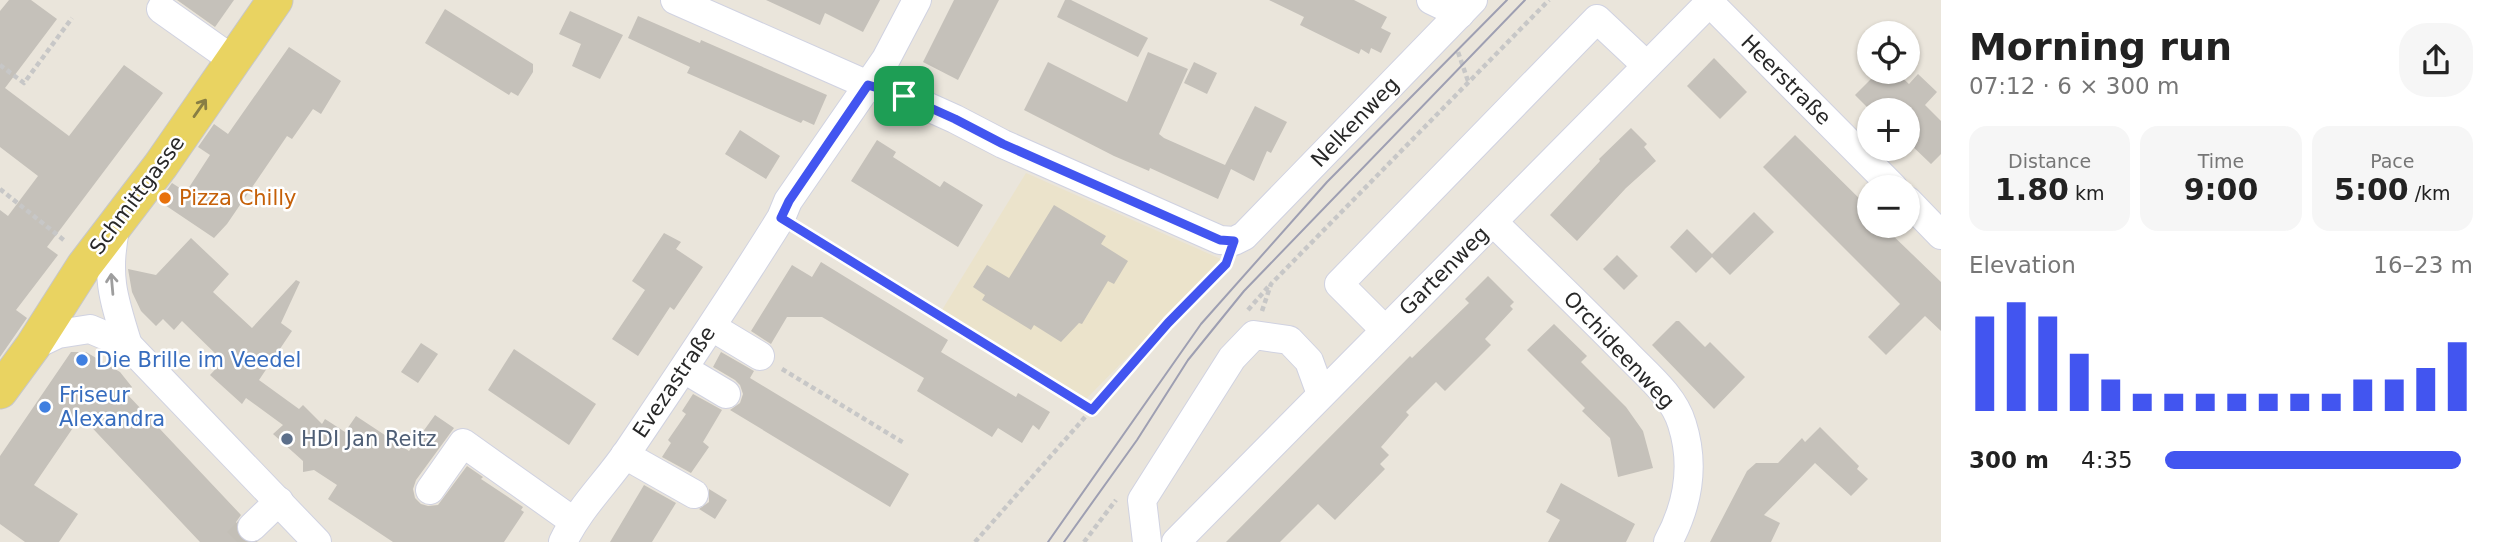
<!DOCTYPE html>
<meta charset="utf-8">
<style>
body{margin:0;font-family:"DejaVu Sans",sans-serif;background:#f6f6f6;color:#222;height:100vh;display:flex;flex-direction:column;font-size:26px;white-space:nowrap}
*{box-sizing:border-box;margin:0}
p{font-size:23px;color:#767676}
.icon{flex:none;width:38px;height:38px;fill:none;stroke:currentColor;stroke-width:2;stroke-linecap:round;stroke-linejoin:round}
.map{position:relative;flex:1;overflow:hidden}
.details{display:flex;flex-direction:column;background:#fff;width:560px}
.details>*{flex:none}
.tools{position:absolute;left:1857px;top:21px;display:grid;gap:14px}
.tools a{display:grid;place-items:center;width:63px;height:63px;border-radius:50%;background:#fff;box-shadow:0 2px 5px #0004;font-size:35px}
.pin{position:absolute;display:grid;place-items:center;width:60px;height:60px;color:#fff;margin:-30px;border-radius:14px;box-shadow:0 4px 10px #0006}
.round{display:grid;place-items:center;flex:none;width:74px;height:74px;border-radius:28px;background:#f6f6f6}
.headline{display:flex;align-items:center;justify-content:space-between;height:119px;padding:0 28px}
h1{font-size:38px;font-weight:700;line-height:52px}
.figures{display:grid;grid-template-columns:repeat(3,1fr);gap:10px;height:119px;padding:7px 28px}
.figures div{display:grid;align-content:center;border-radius:18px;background:#f6f6f6;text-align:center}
.figures b{font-size:30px;font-weight:700}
.figures small{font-size:19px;font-weight:400}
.figures p{font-size:19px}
.chart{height:196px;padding:14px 28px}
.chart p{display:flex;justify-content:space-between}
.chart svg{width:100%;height:126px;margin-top:7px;stroke:#4255f0;stroke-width:6}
ul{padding:0 28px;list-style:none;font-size:23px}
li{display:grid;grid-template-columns:112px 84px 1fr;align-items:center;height:52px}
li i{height:18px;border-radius:9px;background:#4255f0}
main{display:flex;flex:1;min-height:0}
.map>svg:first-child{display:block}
</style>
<main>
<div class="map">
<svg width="1941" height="542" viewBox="0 0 1941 542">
<rect width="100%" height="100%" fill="#eae5db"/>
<path fill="#ebe3cb" d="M1026,173L1223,260L1086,399L942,310Z"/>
<g fill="#c5c1ba">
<path d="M9,0H31L57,19L5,88L69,136L124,65L163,93L47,247L58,255L16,310L27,318L0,357V210L8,216L38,176L0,147V11Z"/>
<path d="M177,0H234L215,27Z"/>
<path d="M766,0H880L863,32L825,13L820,25Z"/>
<path d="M954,0H999L958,80L923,62Z"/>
<path d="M1065,0H1071L1148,38L1138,57L1057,17Z"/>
<path d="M1269,0H1354L1387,17L1381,28L1391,33L1381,53L1371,48L1369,54L1361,49L1359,54L1300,25L1304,17Z"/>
<path d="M445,9L533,64V72L518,96L511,92L509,95L425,43Z"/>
<path d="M570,11L623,35L600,79L572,66L581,44L559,34Z"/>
<path d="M638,16L700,43L701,40L827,95L814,125L803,120L801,123L687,73L690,67L628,38Z"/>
<path d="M289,47L341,81L321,114L313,109L292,139L287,136L227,224L214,238L159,201L172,183L186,192L210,155L198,147L214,124L228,134Z"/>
<path d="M1148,52L1188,69L1159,134L1164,138L1225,165L1255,106L1287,122L1271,153L1267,151L1254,181L1231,169L1218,199L1150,168L1149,171L1114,156L1024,110L1048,62L1127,102Z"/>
<path d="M1714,58L1747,92L1720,119L1687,86Z"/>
<path d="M1194,62L1217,73L1207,94L1184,83Z"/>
<path d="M1878,72H1896L1909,84L1918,74L1937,92L1925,105L1941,121V154L1931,164L1908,142V110H1870L1855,95Z"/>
<path d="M1631,128L1647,144L1644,147L1656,161L1626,188L1577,241L1550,215L1600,161L1599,159Z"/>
<path d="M740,130L780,156L766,179L725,154Z"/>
<path d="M1795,135L1869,208V226H1883L1941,282V331L1925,316L1886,355L1868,337L1900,304L1763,167Z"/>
<path d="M877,140L896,152L893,157L940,187L944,181L983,205L958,247L851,181Z"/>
<path d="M1054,205L1106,236L1101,244L1128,261L1114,284L1108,281L1082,324L1079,323L1061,342L1034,325L1031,330L982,300L985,295L973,287L987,265L1009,278Z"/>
<path d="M1754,212L1774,232L1730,275L1712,257L1696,273L1670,247L1687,229L1712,254Z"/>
<path d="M664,233L681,242L676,249L703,267L674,310L670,307L638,356L612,339L645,290L632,281Z"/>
<path d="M191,238L229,274L213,292L252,328L296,280L300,282L281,323L292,331L259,380L299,409L303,405L322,424L325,419L345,432L356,416L409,451L435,415L454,428L416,480L413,489L415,498L421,504L428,506L438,505L467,466L483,477L481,479L523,507L521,510L524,512L504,542H393L328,499L337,485L314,470L303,472V461L273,434L283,425L246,398L242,404L210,375L223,361L182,321L174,330L163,319L156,326L141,311L132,292L128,269L156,275Z"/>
<path d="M1617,255L1638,276L1624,290L1603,269Z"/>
<path d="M821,262L948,340L941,352L1016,397L1018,393L1050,412L1039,430L1033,425L1022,443L998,428L992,437L917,391L924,378L822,317H787L771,344L751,331L792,265L812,277Z"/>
<path d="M1488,276L1514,302L1510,306L1513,309L1485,339L1491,345L1445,391L1436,382L1406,412L1409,415L1381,447L1389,455L1380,464L1385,469L1335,520L1318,504L1280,542H1226L1410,356L1412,358L1469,303L1465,299Z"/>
<path d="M1676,321H1679L1705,347L1710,342L1745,377L1714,409L1652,345Z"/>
<path d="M1554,324L1587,356L1581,362L1626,407L1643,431L1653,468L1618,477L1610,438L1582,411L1585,408L1527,350Z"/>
<path d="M421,343L438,354L418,383L401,372Z"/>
<path d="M514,349L596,404L569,445L488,390Z"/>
<path d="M71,352H86L120,372L132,387L126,393L241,515L236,522V530L240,538L246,542H200L81,416L34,485L78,514L59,542H25L0,524V456Z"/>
<path d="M721,352L754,371L750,378L909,474L890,507L730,410L740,403L743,394L740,385L735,380L713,367Z"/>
<path d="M693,394L722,410L703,442L709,447L691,473L662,457L671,443L668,440L686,414L682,411Z"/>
<path d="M1820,427L1859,466L1857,469L1868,479L1851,496L1815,463L1764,515L1780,523L1771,542H1710L1747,471L1756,463H1778L1802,438L1805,442Z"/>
<path d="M1561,483L1635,524L1626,542H1548L1560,520L1546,512Z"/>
<path d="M644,485L676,503L652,542H610Z"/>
<path d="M709,489L727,500L715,519L699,509L709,502Z"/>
</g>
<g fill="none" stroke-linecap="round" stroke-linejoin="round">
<path stroke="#c3bfb7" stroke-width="28" stroke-dasharray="28 14" stroke-linecap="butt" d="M237,542L252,527"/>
<defs>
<g id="minor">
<path d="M675,0L868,85L904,96L955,119L1003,144L1220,240L1234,241L1244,236L1473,0"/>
<path d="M1431,0L1460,14"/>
<path d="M1709,2L1893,187"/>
<path d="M161,9L233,60"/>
<path d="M1908,201L1941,235"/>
<path d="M1493,222C1538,266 1583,309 1626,353C1646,374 1674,396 1682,424C1695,465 1688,505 1668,542"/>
<path d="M116,225C105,274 113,298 128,345"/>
<path d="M712,327L760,356"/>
<path d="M1385,330L1339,284L1597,19L1646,65"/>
<path d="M33,346L58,334L90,329L128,345L317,542"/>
<path d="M684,369L726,394"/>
<path d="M625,455L694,494"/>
<path d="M430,490L463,443L573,521"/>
<path d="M252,527L279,501"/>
<path d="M563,542C579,508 607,482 628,451C680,374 732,297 781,218L788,201L886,59L917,0"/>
<path d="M1147,542L1142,500L1232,358L1254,335L1289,340L1309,361L1321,394"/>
<path d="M1176,542L1712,0"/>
</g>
<path id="major" d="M0,391L33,346L84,266L161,165L275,0"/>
</defs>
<use href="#minor" stroke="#d0d2e1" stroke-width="30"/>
<use href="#major" stroke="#c7c7c7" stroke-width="37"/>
<g stroke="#c7c7c7" stroke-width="4.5" stroke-dasharray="5 3.5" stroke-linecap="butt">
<path d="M1458,52L1469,84"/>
<path d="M0,65L24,83L72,18"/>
<path d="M0,189L65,241"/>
<path d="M803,232L1092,410"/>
<path d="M1248,310L1268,287"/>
<path d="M1262,311L1271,284L1549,0"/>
<path d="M782,369L904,443"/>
<path d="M975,542L1168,323L1223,267"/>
<path d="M1084,542L1116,500"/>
</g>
<use href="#minor" stroke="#fff" stroke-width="28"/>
<use href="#major" stroke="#e9d361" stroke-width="35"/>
<g stroke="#9e9fb2" stroke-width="2">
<path d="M1048,542L1201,324L1327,182L1507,0"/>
<path d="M1064,542L1137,440L1188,360L1244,291L1525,0"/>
</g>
</g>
<defs><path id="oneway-shaft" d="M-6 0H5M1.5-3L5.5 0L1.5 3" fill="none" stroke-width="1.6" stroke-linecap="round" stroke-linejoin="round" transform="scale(1.75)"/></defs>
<use stroke="#887e44" href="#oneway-shaft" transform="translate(200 108) rotate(-55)"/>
<use stroke="#9e9e9e" href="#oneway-shaft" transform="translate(112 284) rotate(-95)"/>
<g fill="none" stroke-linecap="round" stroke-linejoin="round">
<defs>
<path id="route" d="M868,85L904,96L955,119L1003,144L1220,240L1234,241L1226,264L1168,323L1092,410L781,218L789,201Z"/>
</defs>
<use href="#route" stroke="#fff" stroke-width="14"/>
<use href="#route" stroke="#4255f0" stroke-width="9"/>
</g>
<circle fill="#e8710a" stroke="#fff" stroke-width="2.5" cx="165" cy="198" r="7"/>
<g fill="#3f7fe0" stroke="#fff" stroke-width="2.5">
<circle cx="82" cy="360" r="7"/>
<circle cx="45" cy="407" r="7"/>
</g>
<circle fill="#5c6f8a" stroke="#fff" stroke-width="2.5" cx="287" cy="439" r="7"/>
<g text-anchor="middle" stroke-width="5" stroke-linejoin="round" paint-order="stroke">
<g font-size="21" fill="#282828" stroke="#fff">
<text transform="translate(1786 80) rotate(45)" y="7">Heerstraße</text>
<text transform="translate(1355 122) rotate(-46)" y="7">Nelkenweg</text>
<text transform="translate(137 195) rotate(-53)" y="7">Schmittgasse</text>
<text transform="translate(1444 271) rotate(-45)" y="7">Gartenweg</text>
<text transform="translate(1619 350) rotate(47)" y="7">Orchideenweg</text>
<text transform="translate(674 382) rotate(-56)" y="7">Evezastraße</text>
</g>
<g font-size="21" fill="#c56008" stroke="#fff" text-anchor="start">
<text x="179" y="205">Pizza Chilly</text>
</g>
<g font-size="21" fill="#366cbe" stroke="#fff" text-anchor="start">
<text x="96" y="367">Die Brille im Veedel</text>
<text x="59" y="402">Friseur<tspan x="59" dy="24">Alexandra</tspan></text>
</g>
<g font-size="21" fill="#4e5e75" stroke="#fff" text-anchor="start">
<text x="301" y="446">HDI Jan Reitz</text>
</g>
</g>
</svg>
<div class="tools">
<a><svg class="icon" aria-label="locate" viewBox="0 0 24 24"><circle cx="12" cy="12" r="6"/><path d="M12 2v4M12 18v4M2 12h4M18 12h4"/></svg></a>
<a>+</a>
<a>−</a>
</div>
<div class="pin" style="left:904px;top:96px;background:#1e9e55"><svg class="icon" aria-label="arrive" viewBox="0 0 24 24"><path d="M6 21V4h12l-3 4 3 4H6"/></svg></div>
</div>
<section class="details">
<div class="headline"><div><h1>Morning run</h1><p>07:12 · 6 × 300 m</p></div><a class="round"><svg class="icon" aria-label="share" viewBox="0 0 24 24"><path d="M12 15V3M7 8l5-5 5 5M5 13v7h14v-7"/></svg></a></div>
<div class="figures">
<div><p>Distance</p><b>1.80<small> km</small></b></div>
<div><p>Time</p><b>9:00</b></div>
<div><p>Pace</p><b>5:00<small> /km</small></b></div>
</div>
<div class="chart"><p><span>Elevation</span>16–23 m</p>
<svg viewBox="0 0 160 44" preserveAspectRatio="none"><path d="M5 44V11M15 44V6M25 44V11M35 44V24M45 44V33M55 44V38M65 44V38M75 44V38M85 44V38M95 44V38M105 44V38M115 44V38M125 44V33M135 44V33M145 44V29M155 44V20"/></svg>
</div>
<ul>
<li><b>300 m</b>4:35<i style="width:96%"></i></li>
</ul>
</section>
</main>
